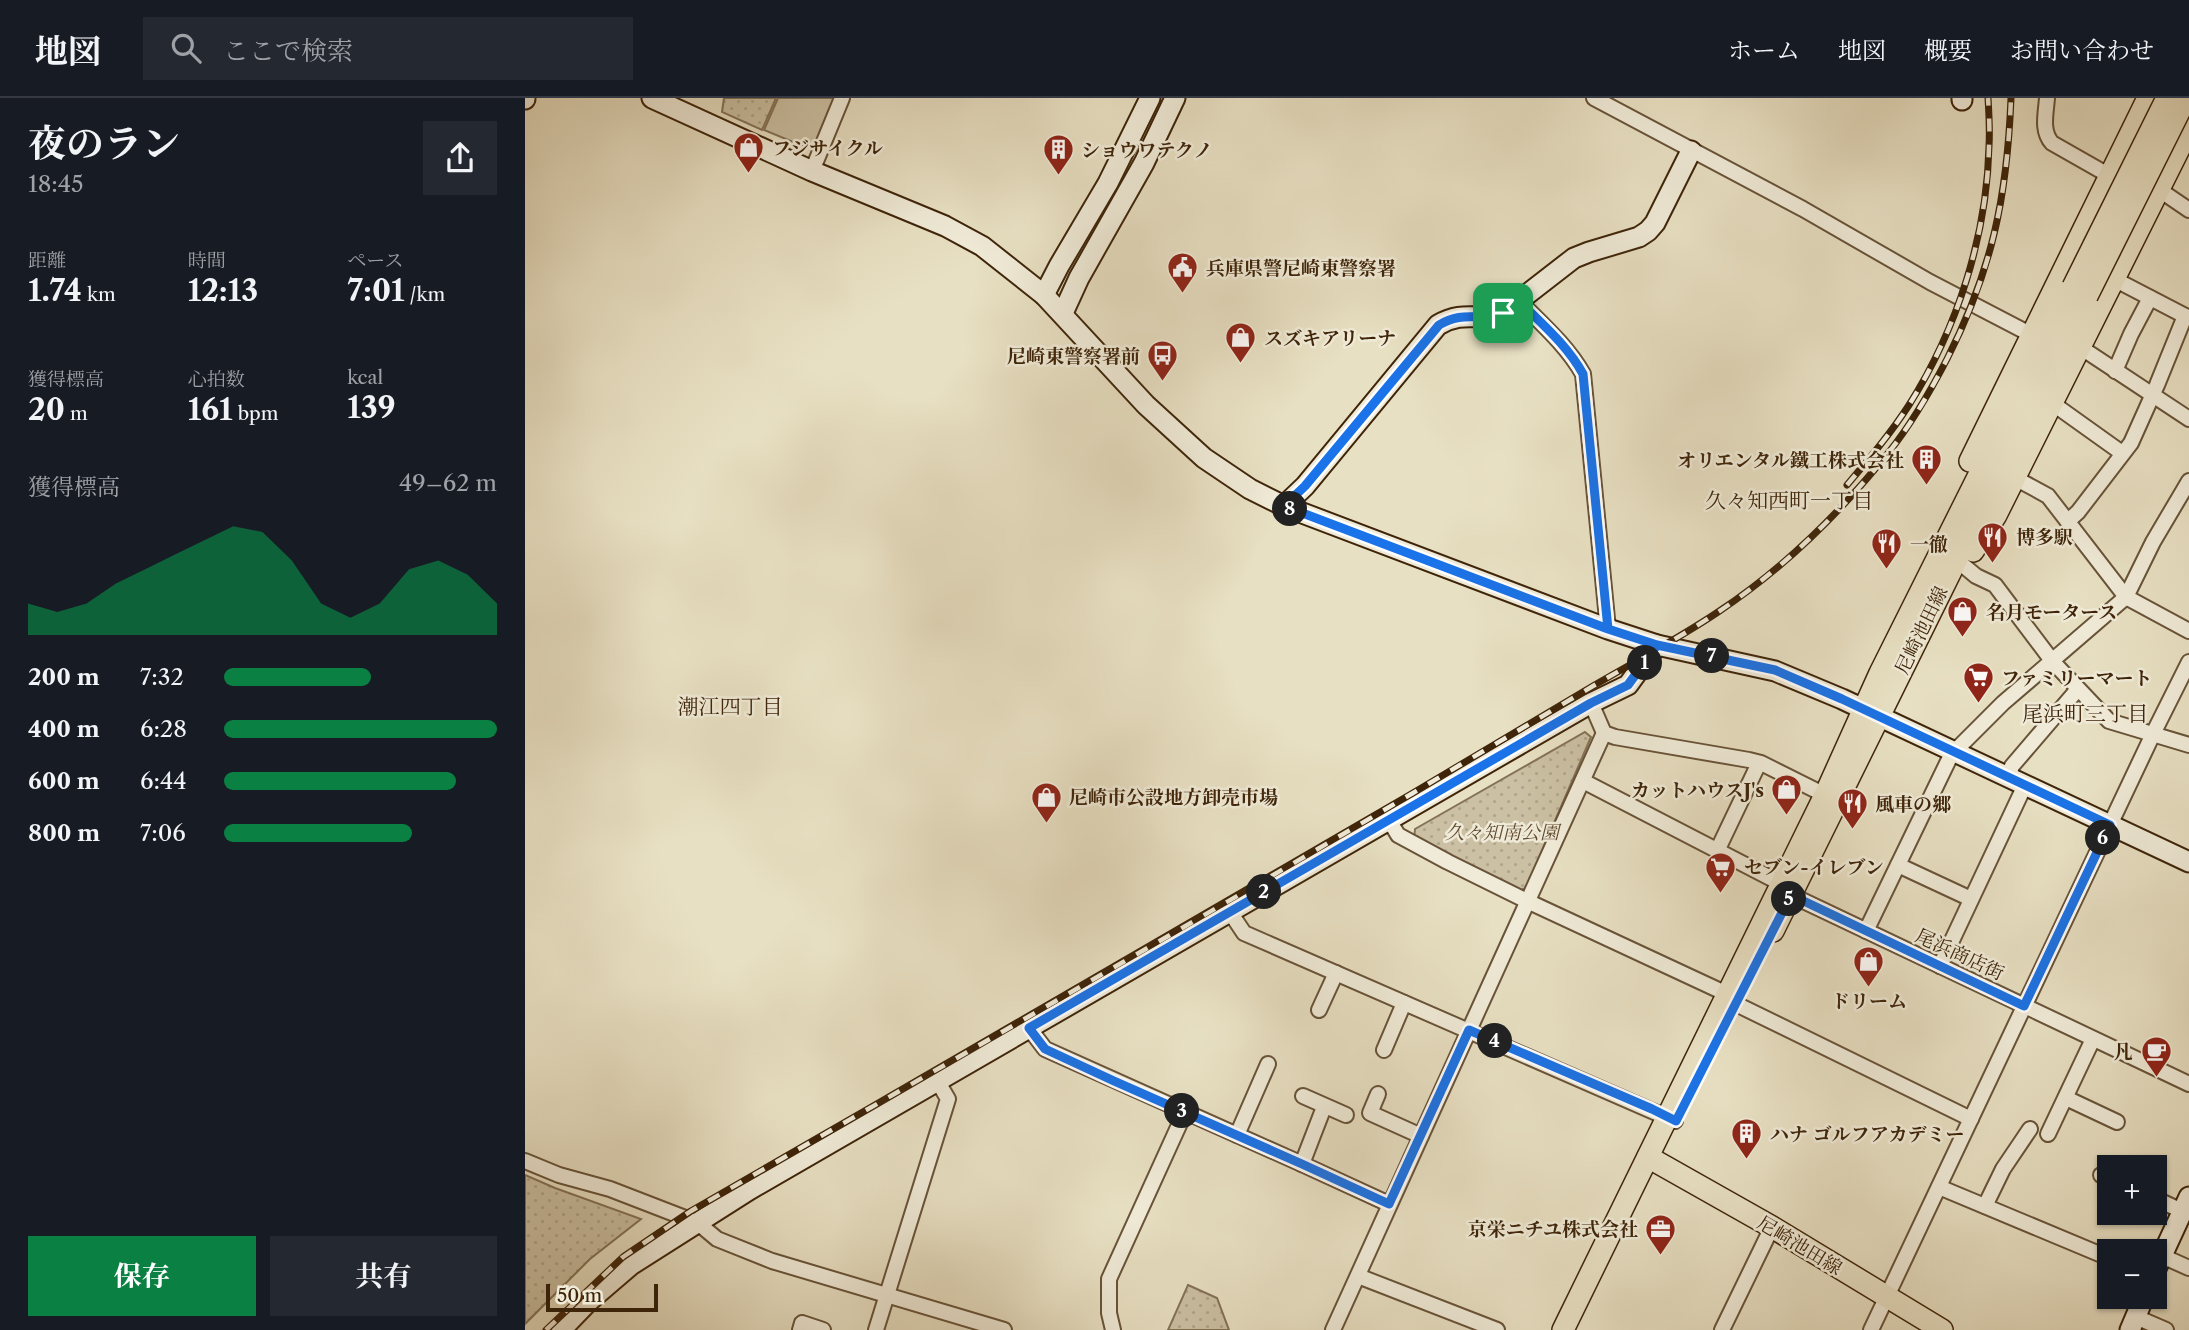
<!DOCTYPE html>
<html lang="ja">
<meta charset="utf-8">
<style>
body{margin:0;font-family:"Libre Caslon Text","Noto Serif JP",serif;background:#242831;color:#f1f3f6;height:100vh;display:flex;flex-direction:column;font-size:26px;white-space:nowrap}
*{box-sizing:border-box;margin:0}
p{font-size:23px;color:#9ea1a6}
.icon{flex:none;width:38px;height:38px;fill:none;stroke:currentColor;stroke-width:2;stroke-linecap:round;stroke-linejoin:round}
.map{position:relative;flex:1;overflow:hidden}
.side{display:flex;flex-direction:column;background:#171b24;width:525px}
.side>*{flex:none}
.controls{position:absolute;left:1572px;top:1057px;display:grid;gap:14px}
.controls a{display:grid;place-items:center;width:70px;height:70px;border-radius:0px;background:#171b24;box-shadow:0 2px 5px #0004;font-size:35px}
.scale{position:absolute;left:21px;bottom:18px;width:112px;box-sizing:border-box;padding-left:7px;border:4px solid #3e2409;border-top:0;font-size:19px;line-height:24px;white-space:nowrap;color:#3e2409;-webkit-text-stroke:5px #f0ebd8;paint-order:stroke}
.pin{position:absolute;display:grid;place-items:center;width:60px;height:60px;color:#fff;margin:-30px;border-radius:14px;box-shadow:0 4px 10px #0006}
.km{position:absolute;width:35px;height:35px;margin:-18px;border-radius:50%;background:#222;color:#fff;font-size:19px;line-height:35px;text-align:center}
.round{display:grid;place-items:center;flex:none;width:74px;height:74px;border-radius:0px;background:#242831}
.overview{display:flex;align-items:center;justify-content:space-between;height:119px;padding:0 28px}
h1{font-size:38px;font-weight:700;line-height:52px}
.metrics{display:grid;grid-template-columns:repeat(3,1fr);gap:10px;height:119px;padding:7px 28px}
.metrics div{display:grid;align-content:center}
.metrics b{font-size:30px;font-weight:700}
.metrics small{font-size:19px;font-weight:400}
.metrics p{font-size:19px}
.chart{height:196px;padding:14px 28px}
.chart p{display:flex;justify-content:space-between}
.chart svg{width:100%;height:126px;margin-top:7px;fill:#0b8043;opacity:.7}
.cta{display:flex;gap:14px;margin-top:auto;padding:14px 28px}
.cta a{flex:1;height:80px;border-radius:0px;background:#0b8043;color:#fff;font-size:28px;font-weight:700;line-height:80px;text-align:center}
.cta a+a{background:#242831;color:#f1f3f6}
ul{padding:0 28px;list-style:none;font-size:23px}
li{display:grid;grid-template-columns:112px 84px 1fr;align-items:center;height:52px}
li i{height:18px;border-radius:9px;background:#0b8043}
header{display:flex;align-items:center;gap:42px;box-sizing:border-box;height:98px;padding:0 35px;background:#171b24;border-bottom:2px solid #363941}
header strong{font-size:33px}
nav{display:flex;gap:38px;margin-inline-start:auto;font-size:24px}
.search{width:490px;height:63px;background:#242831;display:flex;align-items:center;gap:18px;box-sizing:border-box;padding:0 24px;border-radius:0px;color:#9ea1a6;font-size:26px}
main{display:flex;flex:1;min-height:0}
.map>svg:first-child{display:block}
</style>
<header>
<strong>地図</strong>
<div class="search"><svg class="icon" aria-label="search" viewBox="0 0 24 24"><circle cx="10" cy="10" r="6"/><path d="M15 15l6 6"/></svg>ここで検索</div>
<nav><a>ホーム</a><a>地図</a><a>概要</a><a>お問い合わせ</a></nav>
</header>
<main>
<section class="side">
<div class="overview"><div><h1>夜のラン</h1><p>18:45</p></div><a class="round"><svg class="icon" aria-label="share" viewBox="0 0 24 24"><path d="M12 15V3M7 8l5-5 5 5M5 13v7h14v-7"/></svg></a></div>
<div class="metrics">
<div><p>距離</p><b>1.74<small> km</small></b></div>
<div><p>時間</p><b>12:13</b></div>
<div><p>ペース</p><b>7:01<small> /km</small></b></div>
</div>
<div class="metrics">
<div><p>獲得標高</p><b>20<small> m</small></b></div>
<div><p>心拍数</p><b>161<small> bpm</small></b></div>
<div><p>kcal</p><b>139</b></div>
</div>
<div class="chart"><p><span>獲得標高</span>49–62 m</p>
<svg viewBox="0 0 160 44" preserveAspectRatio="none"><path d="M0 44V33L10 36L20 33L30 26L40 21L50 16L60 11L70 6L80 8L90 18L100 33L110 38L120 33L130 21L140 18L150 23L160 33V44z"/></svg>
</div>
<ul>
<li><b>200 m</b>7:32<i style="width:54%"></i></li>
<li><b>400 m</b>6:28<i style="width:100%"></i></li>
<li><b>600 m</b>6:44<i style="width:85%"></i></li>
<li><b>800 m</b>7:06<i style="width:69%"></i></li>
</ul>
<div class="cta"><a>保存</a><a>共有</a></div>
</section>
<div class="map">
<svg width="1664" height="1232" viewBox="0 0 1664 1232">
<defs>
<pattern id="park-dots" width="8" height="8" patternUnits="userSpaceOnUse" patternTransform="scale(1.75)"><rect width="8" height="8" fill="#cbc0a3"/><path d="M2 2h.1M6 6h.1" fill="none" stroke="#afa58b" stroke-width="1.8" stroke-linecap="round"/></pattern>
</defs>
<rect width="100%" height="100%" fill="#e8e0c3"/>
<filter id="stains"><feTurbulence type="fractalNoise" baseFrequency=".00286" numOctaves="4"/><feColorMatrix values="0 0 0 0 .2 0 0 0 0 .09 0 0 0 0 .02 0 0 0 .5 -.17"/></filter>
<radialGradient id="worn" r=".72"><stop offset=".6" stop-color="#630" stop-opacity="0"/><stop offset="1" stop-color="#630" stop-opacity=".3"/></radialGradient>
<path fill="#cbc0a3" stroke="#847256" stroke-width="2" d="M253,0H311L292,45L280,49L239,32Z"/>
<g fill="url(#park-dots)" stroke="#847256" stroke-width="2">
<path d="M199,0H251L237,32L197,14Z"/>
<path d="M1060,634L1066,639L1001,790L994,793L889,742L890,731Z"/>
<path d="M0,1077L30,1090L116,1121L65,1161L0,1226Z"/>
<path d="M663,1187L692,1200L704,1232H643Z"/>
</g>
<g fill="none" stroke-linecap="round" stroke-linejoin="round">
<defs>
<g id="street">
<path d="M1069,0L1278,111L1405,184L1507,237"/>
<path d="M1522,0C1521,15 1516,33 1527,45L1578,74L1594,75"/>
<path d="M287,73L317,0"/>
<path d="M1627,92L1642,97L1664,112"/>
<path d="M1589,181L1664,220"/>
<path d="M994,203C1017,226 1042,248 1058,276L1083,531"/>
<path d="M1555,249L1664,321"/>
<path d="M1590,273L1606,236L1625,200"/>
<path d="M1527,305L1597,355"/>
<path d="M1490,380L1523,398L1601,499L1664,533"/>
<path d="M1543,423L1553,414L1606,345L1632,287L1660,218"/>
<path d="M1439,468L1451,478L1470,487L1528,564L1584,623L1664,647"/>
<path d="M1066,605L1079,635L1090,639L1224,662L1236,665L1300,697"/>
<path d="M1429,654L1478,605L1601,499L1628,444L1664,383"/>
<path d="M1483,679L1487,668L1553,591"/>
<path d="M1058,683L1255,785L1266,797L1664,986"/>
<path d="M864,722L873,737L923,764L1002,803L1202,896"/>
<path d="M1193,751L1234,665"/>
<path d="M1373,767L1446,801"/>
<path d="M705,814L719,835L1150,1023"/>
<path d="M1341,833L1428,653"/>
<path d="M1415,868L1500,687"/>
<path d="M1211,906L1446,1021"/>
<path d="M794,912L811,875"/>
<path d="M504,930L520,951L777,1066L864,1106"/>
<path d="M859,952L879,905"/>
<path d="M853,996L845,1015L896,1038"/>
<path d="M778,998L821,1017"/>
<path d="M1541,1000L1592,1024"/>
<path d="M1523,1036L1568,941"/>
<path d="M712,1037L743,966"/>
<path d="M0,1063L34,1077L85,1091L173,1125L192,1141L247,1163L479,1232"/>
<path d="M777,1066L799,1009"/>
<path d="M1576,1077L1584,1080"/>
<path d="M1414,1089L1584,1160"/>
<path d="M1629,1100L1657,1113"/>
<path d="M1460,1108L1478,1071L1505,1031"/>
<path d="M1637,1158L1664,1170"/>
<path d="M833,1178L972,1232"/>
<path d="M1611,1219L1641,1232"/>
<path d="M275,1232L277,1225L298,1232"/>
<path d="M351,1232L423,1001L413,984"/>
<path d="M588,1232L584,1215V1181L660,1014"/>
<path d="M808,1232L1079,635"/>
<path d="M1197,1232L1247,1129"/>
<path d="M1346,1232L1628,636L1664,564"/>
</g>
<g id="secondary">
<path d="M127,0L287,73L420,128L457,148L519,197L621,307L679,360L725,391L759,408L1083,531L1132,547L1250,573L1317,601L1664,764"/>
<path d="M1437,0V2"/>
<path d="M0,1V0"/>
<path d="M519,197L534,168L583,85L625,0"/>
<path d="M538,215L554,180L619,65L650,0"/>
<path d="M759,408L780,388L913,227C940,211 956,225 978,215L1049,160L1064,154L1114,139L1123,133L1130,125L1166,53"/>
<path d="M1629,1175L1664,1099"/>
<path d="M36,1232L64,1203L106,1167L224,1092L1066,605L1103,587L1132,547"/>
<path d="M1605,1232L1619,1199"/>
</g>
<g id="primary">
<path d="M1445,363L1623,0"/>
<path d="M1448,453L1471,417L1664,31"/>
<path d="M1248,833L1562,198"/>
<path d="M1123,1059L1247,1129L1417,1232"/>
<path d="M1038,1232L1300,697L1355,575L1548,189"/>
</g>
</defs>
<use href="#street" stroke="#685338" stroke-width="18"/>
<use href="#secondary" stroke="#3e2409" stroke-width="23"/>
<use href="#primary" stroke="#3e2409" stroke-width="24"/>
<use href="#street" stroke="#f0ebd8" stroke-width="14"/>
<use href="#secondary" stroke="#f0ebd8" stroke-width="19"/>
<use href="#primary" stroke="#e8e0c3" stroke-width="21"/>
<defs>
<g id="rail">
<path d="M1322,387C1344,361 1366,335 1384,307C1432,231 1462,138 1464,48C1465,32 1464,16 1463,0"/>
<path d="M21,1232L98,1159L166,1113C407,974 649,836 888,695C948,659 1008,624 1068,588C1109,564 1153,541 1193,514C1258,471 1315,415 1364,354C1387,325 1405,294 1422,261C1467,172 1482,100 1486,0"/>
</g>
</defs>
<use href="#rail" stroke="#3e2409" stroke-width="7"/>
<use href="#rail" stroke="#f0ebd8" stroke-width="4.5" stroke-dasharray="13" stroke-linecap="butt"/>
<defs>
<g id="primary-bridge">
<path d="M1548,189L1642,0"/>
<path d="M1562,198L1661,0"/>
</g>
</defs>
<use href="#primary-bridge" stroke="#3e2409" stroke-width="24" stroke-linecap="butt"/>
<use href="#primary-bridge" stroke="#e8e0c3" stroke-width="21"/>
</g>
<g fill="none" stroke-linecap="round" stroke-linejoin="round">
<defs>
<path id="route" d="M978,215L994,203C1017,226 1042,247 1058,276L1083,531L1132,547L1103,587L1066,605L504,930L520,951L589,983L777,1066L864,1106L944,932L1127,1011L1151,1023L1266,797L1499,908L1585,727L1317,601L1250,572L1132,547L1083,531L759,408L780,388L914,227C940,211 956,225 978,215"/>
</defs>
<use href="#route" stroke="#fff" stroke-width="14"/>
<use href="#route" stroke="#1a73e8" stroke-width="9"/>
</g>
<defs>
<symbol id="shop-pin" viewBox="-11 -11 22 30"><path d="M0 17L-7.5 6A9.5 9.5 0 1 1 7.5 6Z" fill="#8f2418" stroke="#f0ebd8"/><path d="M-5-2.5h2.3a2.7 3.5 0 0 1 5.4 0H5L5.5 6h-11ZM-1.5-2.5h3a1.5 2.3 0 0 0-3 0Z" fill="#fff"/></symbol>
<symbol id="building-pin" viewBox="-11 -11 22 30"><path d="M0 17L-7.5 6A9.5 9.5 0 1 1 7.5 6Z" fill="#8f2418" stroke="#f0ebd8"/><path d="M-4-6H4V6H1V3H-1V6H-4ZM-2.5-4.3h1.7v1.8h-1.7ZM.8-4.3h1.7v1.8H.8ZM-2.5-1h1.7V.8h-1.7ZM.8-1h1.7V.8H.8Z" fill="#fff"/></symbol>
<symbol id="civic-pin" viewBox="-11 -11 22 30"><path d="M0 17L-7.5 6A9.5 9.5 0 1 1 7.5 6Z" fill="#8f2418" stroke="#f0ebd8"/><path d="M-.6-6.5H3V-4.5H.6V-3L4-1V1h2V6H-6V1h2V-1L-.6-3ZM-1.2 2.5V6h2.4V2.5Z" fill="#fff"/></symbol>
<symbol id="bus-pin" viewBox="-11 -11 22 30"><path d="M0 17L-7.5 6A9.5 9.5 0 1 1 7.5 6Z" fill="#8f2418" stroke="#f0ebd8"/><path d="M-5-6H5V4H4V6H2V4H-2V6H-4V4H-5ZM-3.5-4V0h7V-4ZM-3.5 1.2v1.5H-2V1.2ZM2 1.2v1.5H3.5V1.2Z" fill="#fff"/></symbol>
<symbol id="restaurant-pin" viewBox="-11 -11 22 30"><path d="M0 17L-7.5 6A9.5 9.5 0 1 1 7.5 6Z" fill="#8f2418" stroke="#f0ebd8"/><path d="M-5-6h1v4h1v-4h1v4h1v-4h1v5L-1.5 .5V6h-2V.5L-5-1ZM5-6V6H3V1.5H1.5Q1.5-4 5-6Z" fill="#fff"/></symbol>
<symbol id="supermarket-pin" viewBox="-11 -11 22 30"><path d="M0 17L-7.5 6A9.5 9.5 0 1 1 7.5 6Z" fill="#8f2418" stroke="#f0ebd8"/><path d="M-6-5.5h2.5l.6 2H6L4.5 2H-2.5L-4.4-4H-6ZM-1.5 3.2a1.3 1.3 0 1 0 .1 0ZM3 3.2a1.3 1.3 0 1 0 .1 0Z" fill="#fff"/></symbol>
<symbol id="cafe-pin" viewBox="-11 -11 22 30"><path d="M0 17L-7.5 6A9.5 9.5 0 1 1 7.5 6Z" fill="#8f2418" stroke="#f0ebd8"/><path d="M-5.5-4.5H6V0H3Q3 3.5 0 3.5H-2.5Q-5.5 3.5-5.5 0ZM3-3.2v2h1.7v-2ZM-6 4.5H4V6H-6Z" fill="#fff"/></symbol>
<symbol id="office-pin" viewBox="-11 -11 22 30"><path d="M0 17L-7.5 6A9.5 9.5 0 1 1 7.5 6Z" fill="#8f2418" stroke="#f0ebd8"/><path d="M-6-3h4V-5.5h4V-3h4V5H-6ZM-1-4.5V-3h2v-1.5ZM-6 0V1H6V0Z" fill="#fff"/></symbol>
</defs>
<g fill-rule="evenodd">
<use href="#shop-pin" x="206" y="32" width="35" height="47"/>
<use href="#building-pin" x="516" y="34" width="35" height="47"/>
<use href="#civic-pin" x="640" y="152" width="35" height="47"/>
<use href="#shop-pin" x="698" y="222" width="35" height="47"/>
<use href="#bus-pin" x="620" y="240" width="35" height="47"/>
<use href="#building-pin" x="1384" y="344" width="35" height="47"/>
<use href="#restaurant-pin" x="1450" y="422" width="35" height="47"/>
<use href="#restaurant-pin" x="1344" y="428" width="35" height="47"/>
<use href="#shop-pin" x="1420" y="496" width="35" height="47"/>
<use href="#supermarket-pin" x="1436" y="562" width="35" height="47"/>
<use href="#shop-pin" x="1244" y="674" width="35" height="47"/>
<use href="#shop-pin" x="504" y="682" width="35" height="47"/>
<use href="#restaurant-pin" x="1310" y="688" width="35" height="47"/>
<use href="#supermarket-pin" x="1178" y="752" width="35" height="47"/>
<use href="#shop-pin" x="1326" y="846" width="35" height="47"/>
<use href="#cafe-pin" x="1614" y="936" width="35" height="47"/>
<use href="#building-pin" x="1204" y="1018" width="35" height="47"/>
<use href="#office-pin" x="1118" y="1114" width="35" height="47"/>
</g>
<g text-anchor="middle" stroke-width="5" stroke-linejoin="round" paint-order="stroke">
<g font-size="19" font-weight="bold" fill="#3e2409" stroke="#f0ebd8" text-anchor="start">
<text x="247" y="57">フジサイクル</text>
<text x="556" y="59">ショウワテクノ</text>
<text x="681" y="177">兵庫県警尼崎東警察署</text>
<text x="739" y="247">スズキアリーナ</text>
<text x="615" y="265" text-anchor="end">尼崎東警察署前</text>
<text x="1379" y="369" text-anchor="end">オリエンタル鐵工株式会社</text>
<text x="1491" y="446">博多駅</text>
<text x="1385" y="453">一徹</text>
<text x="1461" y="521">名月モータース</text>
<text x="1476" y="587">ファミリーマート</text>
<text x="1239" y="699" text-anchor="end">カットハウスJ's</text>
<text x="544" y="706">尼崎市公設地方卸売市場</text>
<text x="1350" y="713">風車の郷</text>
<text x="1219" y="776">セブン-イレブン</text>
<text x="1344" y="910" text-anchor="middle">ドリーム</text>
<text x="1608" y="960" text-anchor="end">凡</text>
<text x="1245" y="1043">ハナ ゴルフアカデミー</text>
<text x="1113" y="1138" text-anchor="end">京栄ニチユ株式会社</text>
</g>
<g font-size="19" fill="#3e2409" stroke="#f0ebd8">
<text transform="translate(1396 532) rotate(-64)" y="7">尼崎池田線</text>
<text transform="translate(1435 856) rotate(25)" y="7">尾浜商店街</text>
<text transform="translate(1275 1147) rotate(31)" y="7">尼崎池田線</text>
</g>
<g font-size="19" font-style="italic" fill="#614b30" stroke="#f0ebd8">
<text x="977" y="741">久々知南公園</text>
</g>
<g font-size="21" fill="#3e2409" stroke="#f0ebd8">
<text x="1264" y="410">久々知西町一丁目</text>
<text x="205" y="616">潮江四丁目</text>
<text x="1560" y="623">尾浜町三丁目</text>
</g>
</g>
<rect width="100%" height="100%" filter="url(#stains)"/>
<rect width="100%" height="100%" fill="url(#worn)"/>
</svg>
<div class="controls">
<a>+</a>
<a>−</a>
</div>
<div class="scale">50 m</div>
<div class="pin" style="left:978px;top:215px;background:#1e9e55"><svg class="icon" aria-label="arrive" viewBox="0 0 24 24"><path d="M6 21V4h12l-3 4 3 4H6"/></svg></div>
<b class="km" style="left:1120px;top:565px">1</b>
<b class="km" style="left:739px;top:794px">2</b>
<b class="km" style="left:657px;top:1013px">3</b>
<b class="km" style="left:970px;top:943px">4</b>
<b class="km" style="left:1264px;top:801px">5</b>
<b class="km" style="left:1578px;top:740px">6</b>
<b class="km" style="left:1187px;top:558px">7</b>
<b class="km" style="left:765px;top:411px">8</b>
</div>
</main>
